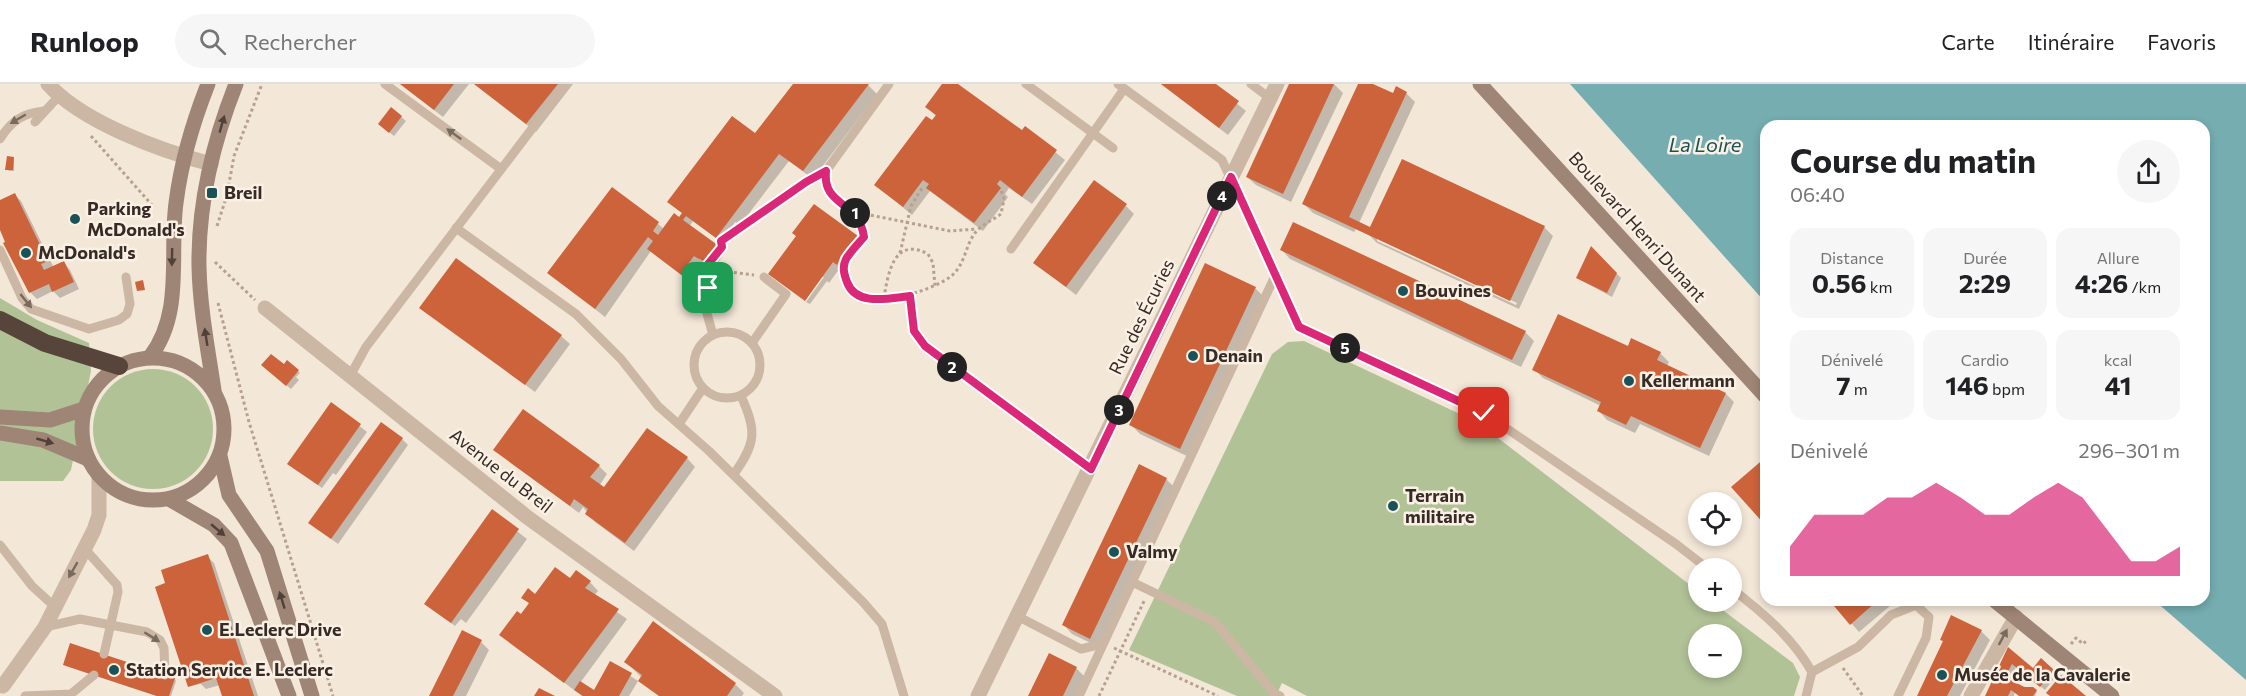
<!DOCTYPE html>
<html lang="fr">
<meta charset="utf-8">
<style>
body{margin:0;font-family:Commissioner,sans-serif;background:#f6f6f6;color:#202124;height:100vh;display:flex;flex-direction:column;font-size:22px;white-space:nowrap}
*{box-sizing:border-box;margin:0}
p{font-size:20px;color:#757577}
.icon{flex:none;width:33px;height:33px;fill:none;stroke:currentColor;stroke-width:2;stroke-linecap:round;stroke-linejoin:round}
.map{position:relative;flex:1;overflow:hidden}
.details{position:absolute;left:1760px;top:36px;width:450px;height:486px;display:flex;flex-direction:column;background:#fff;border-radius:18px;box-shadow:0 3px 9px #0003}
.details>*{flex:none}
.buttons{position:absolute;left:1688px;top:408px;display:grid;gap:12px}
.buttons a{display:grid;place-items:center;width:54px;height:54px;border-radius:50%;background:#fff;box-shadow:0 3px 9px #0003;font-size:30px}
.pin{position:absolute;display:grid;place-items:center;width:51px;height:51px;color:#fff;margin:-26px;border-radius:12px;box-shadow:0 3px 9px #0006}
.km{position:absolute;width:30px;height:30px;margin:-15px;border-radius:50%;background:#222;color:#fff;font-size:16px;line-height:30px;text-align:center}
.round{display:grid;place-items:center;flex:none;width:63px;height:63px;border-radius:32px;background:#f6f6f6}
.summary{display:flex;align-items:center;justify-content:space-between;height:102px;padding:0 30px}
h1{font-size:33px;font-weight:700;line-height:45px}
.metrics{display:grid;grid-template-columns:repeat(3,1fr);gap:9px;height:102px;padding:6px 30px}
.metrics div{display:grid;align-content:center;border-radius:15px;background:#f6f6f6;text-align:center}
.metrics b{font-size:26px;font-weight:700}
.metrics small{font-size:16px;font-weight:400}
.metrics p{font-size:16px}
.chart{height:168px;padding:12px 30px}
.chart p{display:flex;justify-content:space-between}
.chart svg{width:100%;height:108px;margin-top:6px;fill:#db2777;opacity:.7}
header{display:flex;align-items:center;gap:36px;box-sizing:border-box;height:84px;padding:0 30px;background:#fff;border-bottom:2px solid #e0e0e0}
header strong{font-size:28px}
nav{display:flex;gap:33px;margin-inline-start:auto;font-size:21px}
.search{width:420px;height:54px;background:#f6f6f6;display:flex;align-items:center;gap:15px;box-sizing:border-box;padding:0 21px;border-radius:33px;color:#757577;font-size:22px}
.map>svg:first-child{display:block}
</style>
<header>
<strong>Runloop</strong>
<div class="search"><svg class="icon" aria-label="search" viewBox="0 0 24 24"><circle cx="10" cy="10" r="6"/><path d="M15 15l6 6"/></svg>Rechercher</div>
<nav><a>Carte</a><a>Itinéraire</a><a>Favoris</a></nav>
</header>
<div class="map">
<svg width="2246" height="612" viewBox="0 0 2246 612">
<rect width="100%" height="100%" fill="#f3e7d8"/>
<g fill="#b2c297" fill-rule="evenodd">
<path d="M0,214L37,236L89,259L91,287L71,386L63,397H0Z"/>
<path d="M1304,257L1477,338L1698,507V518H1712L1793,579L1800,593L1794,612H1307L1282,599L1276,612H1237L1129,566L1272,270L1288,258ZM1698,550H1731V584H1698Z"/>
<circle cx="153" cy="345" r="60"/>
</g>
<path fill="#75adb1" d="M1570,0H2246V596L2154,516H2204V42H1766L1765,218Z"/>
<g fill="#0003" fill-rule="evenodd">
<path d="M400,0H469L443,33Z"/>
<path d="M474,0H573L536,48Z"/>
<path d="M794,0H867L877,10L813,95L789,77L740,141L735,138L723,159L693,137L689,143L724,170L713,186L701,177L694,187L697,191L692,198L651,167L605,233L549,189L657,139L664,145L679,135L683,130L669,118L756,51Z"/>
<path d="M944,0H955L1023,48L1025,44L1065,76L1032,120L1009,104L1005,110L1008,113L983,147L930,107L912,131L876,101L936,32L927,23Z"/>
<path d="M1161,0H1213L1246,27L1228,51Z"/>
<path d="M1291,0H1334L1343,9L1291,118L1256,101L1247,93Z"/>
<path d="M1360,0H1370L1394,11L1406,9L1415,18L1359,139L1371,145L1544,143L1553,152L1519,225L1377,159L1370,152L1356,145L1354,148L1313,129L1304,120ZM1377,153L1517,219L1516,221L1377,157Z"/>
<path d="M392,25L406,37L394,52L384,44Z"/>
<path d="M14,74V87H9L7,85Z"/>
<path d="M15,111L21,117L54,184L64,179L70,186L79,205L60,214L53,207L37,215L30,208L0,141V117Z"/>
<path d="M1126,122L1134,130L1076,211L1035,179Z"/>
<path d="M797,152L857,153L864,159L844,186L840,184L829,199L827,197L810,220L806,218L824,193H820Z"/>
<path d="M1592,164L1621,194L1612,213L1577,194Z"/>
<path d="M1282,166L1525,248L1534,257L1521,283L1290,175Z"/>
<path d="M1255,204L1264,213L1189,373L1140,350L1131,341Z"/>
<path d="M421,224L561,252L570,260L535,308Z"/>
<path d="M1628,264L1660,269L1669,278L1667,282L1726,310L1734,318L1709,372L1640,340L1635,349L1607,336L1599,327L1601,322L1543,294L1534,285Z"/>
<path d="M287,278L300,289L296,293L299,296L291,305L267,285L290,288Z"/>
<path d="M332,320L367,348L336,391L333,389L322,404L293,384Z"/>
<path d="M402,355L408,361L338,460L310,439Z"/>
<path d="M687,374L695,383L634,467L595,438L583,423L579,429L513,380L599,382L607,390L599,402L604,405Z"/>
<path d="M1166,395L1175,404L1099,563L1072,550L1064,541Z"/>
<path d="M492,428L527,455L466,539L461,535L455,542L430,524Z"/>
<path d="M207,472L214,479L258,612H223L220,601L206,605L201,600L189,602L167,500Z"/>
<path d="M570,496L590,498L598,507L594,512L627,535L580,599L595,608L611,579L638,597L629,612H582L501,551L530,520L523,514L536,512Z"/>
<path d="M1831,516H1897L1859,548Z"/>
<path d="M654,539L735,600L744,609L742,612H660L626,578Z"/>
<path d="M1981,547L1990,556L1960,612H1919Z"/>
<path d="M481,558L489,566L466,612H430Z"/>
<path d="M2009,565L2033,586L2053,587L2057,591L2045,606L2016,583L2009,597L2037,607L2035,612H2022L2015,607L2014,612H1987Z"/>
<path d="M66,582L175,595L176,597L171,612H156Z"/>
<path d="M1076,584L1085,593L1076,612H1030Z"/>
</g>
<g fill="#cd633b">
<path d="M400,0H454L434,26Z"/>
<path d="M474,0H558L526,40Z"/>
<path d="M793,0H869L803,87L779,70L716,154L686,132L683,136L719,162L706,180L694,172L688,180L692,183L684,193L647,165L653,157L648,153L595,225L547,189L612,103L659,138L653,147L658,151L674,129L679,133L682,129L667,118L732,32L755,49Z"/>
<path d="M942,0H958L1022,46L1025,42L1057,66L1022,113L1000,96L997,100L1001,104L974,139L926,104L929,100L923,96L903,123L874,101L926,32L932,36L936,31L925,23Z"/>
<path d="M1161,0H1216L1239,17L1219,44Z"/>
<path d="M1289,0H1334L1283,110L1246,93Z"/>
<path d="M1358,0H1373L1393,9L1396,2L1407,8L1349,133L1370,143L1402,75L1545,142L1510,217L1302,120Z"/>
<path d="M391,23L402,32L389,49L378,40Z"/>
<path d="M7,72L14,73L13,86H5Z"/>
<path d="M1094,96L1127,120L1066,203L1033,179Z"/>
<path d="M15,109L48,177L41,180L44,186L64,177L74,198L52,208L49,200L29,209L3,159L5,158L0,146V116Z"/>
<path d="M814,120L858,152L837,181L833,178L805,217L768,190L796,152L792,149Z"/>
<path d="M1293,138L1526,247L1512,276L1280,166Z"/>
<path d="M1591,162L1617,189L1607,209L1576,194Z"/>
<path d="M456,174L562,251L525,301L419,224Z"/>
<path d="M1205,179L1256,203L1180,365L1129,341Z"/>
<path d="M143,196L145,206L137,207L135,198Z"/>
<path d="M1558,230L1628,262L1631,254L1661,268L1657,276L1726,309L1700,364L1631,332L1626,341L1597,327L1601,318L1532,286Z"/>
<path d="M271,270L284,280L287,276L299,286L286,302L261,281Z"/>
<path d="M331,318L361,340L318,401L287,380Z"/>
<path d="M523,325L600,381L590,393L604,403L647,344L688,373L625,459L585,430L588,425L574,415L570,422L493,366Z"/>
<path d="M381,338L403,354L331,455L308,439Z"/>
<path d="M1766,373V442L1731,403Z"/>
<path d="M1139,380L1167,394L1090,555L1062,541Z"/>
<path d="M492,425L519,445L451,539L424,520Z"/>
<path d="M208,470L254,612H222L216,594L188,603L155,503L165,499L161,486Z"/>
<path d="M555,483L570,494L576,486L591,497L585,504L619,525L564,599L499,551L517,527L521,530L529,519L521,514L528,504L535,510Z"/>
<path d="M1829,516H1878L1850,541Z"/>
<path d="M1951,531L1982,546L1947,612H1917L1943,557L1940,556Z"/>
<path d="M653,537L736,599L727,612H659L638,597L642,591L624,578Z"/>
<path d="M462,546L482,556L453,612H429Z"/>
<path d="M70,559L175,594L169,612H157L63,581Z"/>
<path d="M2008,563L2033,584L2041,574L2054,586L2040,603L2012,580L2005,593L2024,603H2033L2037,606L2033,612H2019L2011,606L2008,612H1985Z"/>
<path d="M1049,569L1077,583L1063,612H1028Z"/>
<path d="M610,577L632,589L619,612H583L574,606L580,597L594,606Z"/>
<path d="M2061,591L2086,612H2050L2046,609Z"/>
<path d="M539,604L555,612H534Z"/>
</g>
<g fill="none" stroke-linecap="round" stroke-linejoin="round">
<g stroke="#b7a18e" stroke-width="3" stroke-dasharray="3 3" stroke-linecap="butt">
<path d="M91,52L152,121"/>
<path d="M865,130L950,147L977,145"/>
<path d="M859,138L864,153C858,162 844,172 843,183C840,237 927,210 950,193C965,182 965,162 975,149C981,141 993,136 1001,130L1004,115L1001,106"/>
<path d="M217,142L227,111L234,72L262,0"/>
<path d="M900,169L911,122L922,104"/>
<path d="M712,176L722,163L721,157L814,94"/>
<path d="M215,178L255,216"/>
<path d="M722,187L754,191"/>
<path d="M910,212L914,247L925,263L1078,375"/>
<path d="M884,214C888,189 894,152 928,170L933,179L935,202"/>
<path d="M218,219L249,338L333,612"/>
<path d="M2071,560L2076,554L2083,560L2087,556"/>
<path d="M1114,564L1218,612"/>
<path d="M1843,584L1863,612"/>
<path d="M1099,612L1145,515"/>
</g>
<g stroke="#cbb7a3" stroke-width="9">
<path d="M385,0L501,85"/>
<path d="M1026,0L1113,64"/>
<path d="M1118,0L1222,76L1299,243L1484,329L1676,460L1707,484"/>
<path d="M1251,0L1271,15"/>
<path d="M35,38L59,12"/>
<path d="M0,55C11,37 23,29 44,27"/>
<path d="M855,128C837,115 823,112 826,87L889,0"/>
<path d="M456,144L576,230L621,275L658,322L709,367L863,518L882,540L904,612"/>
<path d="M1011,165L1124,5"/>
<path d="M0,166L22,214L31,225L89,245L119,236L127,230L130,220L126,193"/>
<path d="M698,179L712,189L704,219L713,251"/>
<circle cx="727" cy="281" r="33"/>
<path d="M752,259L786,210L764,193"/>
<path d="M350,292L366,263L566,0"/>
<path d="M679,340L703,304"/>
<path d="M734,390C756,359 757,347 741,312"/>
<path d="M0,461L32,502L55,523"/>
<path d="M85,465L117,501L118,508L104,570"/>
<path d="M1132,498L1215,538L1274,609L1280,612"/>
<path d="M1731,504C1762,528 1793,554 1812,588L1806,612"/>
<path d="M1017,532L1081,565L1102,560"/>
<path d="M45,543L80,535L147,548L160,556L164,564L165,591"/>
<path d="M1812,588L1858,563L1891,531L1916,521L1929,533L1926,554L1898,612"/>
<path d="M25,612L71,610L94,591"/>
<path d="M1079,612L1275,192"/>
</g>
<g stroke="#cbb7a3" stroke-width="15">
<path d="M48,0C82,38 161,67 211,80"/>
<path d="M265,224L527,433L775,612"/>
<path d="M3,602L45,543L94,446L99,431V392"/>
<path d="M978,612L1277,0"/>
<path d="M1971,612L2016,533"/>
</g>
<g stroke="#9f8575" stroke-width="15">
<path d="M1480,0L1766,313"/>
<path d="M150,273C184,229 169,171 176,119C181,79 193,38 208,0"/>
<circle cx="153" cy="345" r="71"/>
<path d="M214,306C208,266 200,225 199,183C198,121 213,58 236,0"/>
<path d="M0,333L50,336L84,325"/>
<path d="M0,349L43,356L88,375"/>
<path d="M220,372L229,411L267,467L312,612"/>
<path d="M169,415L214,441L231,459L289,612"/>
<path d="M1994,516L2112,612"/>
</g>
<path stroke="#57453c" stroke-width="18" d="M0,236L45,259L119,282"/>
</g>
<defs><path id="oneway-solid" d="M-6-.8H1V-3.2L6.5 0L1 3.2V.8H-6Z" transform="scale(1.5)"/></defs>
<g fill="#796a5e">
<use href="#oneway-solid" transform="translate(18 35) rotate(150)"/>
<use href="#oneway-solid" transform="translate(454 50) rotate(-144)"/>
<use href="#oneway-solid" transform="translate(26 217) rotate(51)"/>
<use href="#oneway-solid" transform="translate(73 486) rotate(120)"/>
<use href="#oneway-solid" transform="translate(152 553) rotate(32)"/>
<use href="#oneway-solid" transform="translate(2003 553) rotate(-62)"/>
</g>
<g fill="#50423a">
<use href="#oneway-solid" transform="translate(222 40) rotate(-74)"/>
<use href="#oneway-solid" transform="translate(172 173) rotate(91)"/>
<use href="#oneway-solid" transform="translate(206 253) rotate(-99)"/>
<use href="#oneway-solid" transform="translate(45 357) rotate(16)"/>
<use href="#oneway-solid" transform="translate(218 446) rotate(40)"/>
<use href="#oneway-solid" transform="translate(282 516) rotate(-107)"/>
</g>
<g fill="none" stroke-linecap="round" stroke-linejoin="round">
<defs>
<path id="route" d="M708,204L712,189L705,184L722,163L721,157L806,98L826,87C822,123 859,116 864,153C858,160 851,167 846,175C842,183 844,190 847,198C856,223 890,214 910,212L914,247L925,262L1091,385L1231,93L1299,243L1484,329"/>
</defs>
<use href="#route" stroke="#fff" stroke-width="12"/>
<use href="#route" stroke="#db2777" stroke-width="8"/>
</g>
<g fill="#195359" stroke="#faf1e4" stroke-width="2">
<rect x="206" y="103" width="12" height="12" rx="3"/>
<circle cx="75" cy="135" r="6"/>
<circle cx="26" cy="169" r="6"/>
<circle cx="1403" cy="207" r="6"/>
<circle cx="1193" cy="272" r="6"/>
<circle cx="1629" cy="297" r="6"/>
<circle cx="1393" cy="422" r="6"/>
<circle cx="1114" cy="468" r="6"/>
<circle cx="207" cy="546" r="6"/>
<circle cx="114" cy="586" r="6"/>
<circle cx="1942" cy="591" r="6"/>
</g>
<g text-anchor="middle" stroke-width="5" stroke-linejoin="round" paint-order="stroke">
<g font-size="18" font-weight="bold" fill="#362b26" stroke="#faf1e4" text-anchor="start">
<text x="224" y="115">Breil</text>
<text x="87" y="131">Parking<tspan x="87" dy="21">McDonald's</tspan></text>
<text x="38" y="175">McDonald's</text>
<text x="1415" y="213">Bouvines</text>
<text x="1205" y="278">Denain</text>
<text x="1641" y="303">Kellermann</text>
<text x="1405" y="418">Terrain<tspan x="1405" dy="21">militaire</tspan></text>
<text x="1126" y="474">Valmy</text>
<text x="219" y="552">E.Leclerc Drive</text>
<text x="126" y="592">Station Service E. Leclerc</text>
<text x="1954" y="597">Musée de la Cavalerie</text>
</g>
<g font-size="18" fill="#362b26" stroke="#faf1e4">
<text transform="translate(1637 143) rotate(48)" y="6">Boulevard Henri Dunant</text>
<text transform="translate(1142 233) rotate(-64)" y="6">Rue des Écuries</text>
<text transform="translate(501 387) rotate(38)" y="6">Avenue du Breil</text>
</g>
<g font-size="20" font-style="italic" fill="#195359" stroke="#faf1e4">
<text x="1705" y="68">La Loire</text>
</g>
</g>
</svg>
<div class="buttons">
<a><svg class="icon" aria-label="locate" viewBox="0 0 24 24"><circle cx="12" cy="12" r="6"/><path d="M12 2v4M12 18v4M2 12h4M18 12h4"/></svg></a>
<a>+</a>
<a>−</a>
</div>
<div class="pin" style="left:708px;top:204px;background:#1e9e55"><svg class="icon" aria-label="arrive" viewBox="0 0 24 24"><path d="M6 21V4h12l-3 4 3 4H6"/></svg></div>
<div class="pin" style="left:1484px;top:329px;background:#d93025"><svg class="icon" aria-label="check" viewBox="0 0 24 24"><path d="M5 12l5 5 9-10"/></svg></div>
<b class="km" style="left:855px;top:129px">1</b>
<b class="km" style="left:952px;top:283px">2</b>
<b class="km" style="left:1119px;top:326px">3</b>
<b class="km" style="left:1222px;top:112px">4</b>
<b class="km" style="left:1345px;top:264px">5</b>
<section class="details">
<div class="summary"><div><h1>Course du matin</h1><p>06:40</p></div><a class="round"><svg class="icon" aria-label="share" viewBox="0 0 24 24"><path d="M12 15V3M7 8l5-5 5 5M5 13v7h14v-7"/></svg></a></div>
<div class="metrics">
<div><p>Distance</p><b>0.56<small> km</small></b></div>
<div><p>Durée</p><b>2:29</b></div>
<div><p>Allure</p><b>4:26<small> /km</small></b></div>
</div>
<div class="metrics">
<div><p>Dénivelé</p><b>7<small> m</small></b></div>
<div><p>Cardio</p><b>146<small> bpm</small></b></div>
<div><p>kcal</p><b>41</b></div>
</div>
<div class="chart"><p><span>Dénivelé</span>296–301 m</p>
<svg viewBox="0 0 160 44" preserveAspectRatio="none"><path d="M0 44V32L10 19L20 19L30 19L40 12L50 12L60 6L70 12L80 19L90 19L100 12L110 6L120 12L130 25L140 38L150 38L160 32V44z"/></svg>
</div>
</section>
</div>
